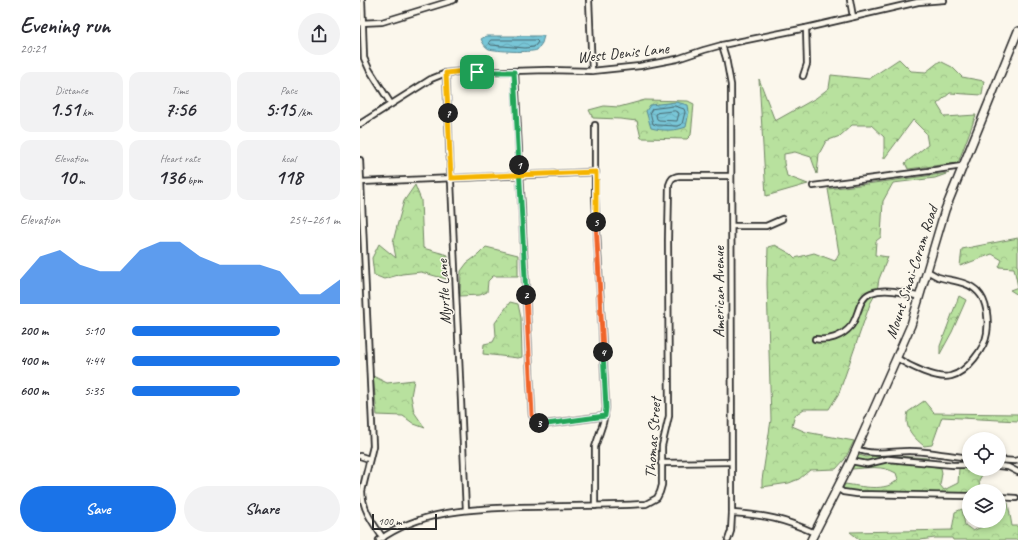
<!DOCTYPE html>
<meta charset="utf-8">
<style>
body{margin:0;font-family:Caveat,sans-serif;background:#f2f2f3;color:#2b2b33;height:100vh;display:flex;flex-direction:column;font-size:15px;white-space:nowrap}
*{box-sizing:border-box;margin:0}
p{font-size:13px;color:#7c7c81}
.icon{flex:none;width:22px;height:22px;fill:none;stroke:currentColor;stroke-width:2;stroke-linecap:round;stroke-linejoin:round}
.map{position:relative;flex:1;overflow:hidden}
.details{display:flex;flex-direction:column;background:#fff;width:360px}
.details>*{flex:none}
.fabs{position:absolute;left:602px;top:432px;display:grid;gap:8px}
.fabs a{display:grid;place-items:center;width:44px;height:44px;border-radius:50%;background:#fff;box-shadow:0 2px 6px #0003;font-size:20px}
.scale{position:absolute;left:12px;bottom:10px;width:65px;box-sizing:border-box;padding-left:4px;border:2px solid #2b2b2b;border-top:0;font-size:11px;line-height:14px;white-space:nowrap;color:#2b2b2b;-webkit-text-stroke:3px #fbf7ec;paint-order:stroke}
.pin{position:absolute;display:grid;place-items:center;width:34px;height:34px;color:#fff;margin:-17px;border-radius:8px;box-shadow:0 2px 6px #0006}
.km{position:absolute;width:20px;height:20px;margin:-10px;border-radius:50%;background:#222;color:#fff;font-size:11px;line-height:20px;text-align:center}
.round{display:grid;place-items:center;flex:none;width:42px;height:42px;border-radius:21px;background:#f2f2f3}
.summary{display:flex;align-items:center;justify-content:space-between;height:68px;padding:0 20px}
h1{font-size:22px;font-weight:700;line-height:30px}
.metrics{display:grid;grid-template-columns:repeat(3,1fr);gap:6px;height:68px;padding:4px 20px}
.metrics div{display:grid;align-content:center;border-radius:10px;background:#f2f2f3;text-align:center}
.metrics b{font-size:20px;font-weight:700}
.metrics small{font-size:11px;font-weight:400}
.metrics p{font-size:11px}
.chart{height:112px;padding:8px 20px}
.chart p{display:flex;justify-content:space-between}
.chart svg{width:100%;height:72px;margin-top:4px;fill:#1a73e8;opacity:.7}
.cta{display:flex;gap:8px;margin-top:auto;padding:8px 20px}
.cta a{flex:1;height:46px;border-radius:24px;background:#1a73e8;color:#fff;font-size:16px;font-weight:700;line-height:46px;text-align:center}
.cta a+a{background:#f2f2f3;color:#2b2b33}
ul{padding:0 20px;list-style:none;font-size:13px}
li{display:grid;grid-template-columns:64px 48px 1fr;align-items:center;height:30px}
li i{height:10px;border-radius:5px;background:#1a73e8}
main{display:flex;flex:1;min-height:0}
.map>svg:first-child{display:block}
</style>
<main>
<section class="details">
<div class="summary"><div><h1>Evening run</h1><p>20:21</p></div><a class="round"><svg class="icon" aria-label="share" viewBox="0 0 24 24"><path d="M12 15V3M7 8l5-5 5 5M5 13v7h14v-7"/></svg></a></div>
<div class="metrics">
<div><p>Distance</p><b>1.51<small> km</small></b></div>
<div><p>Time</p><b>7:56</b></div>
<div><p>Pace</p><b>5:15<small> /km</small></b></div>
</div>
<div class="metrics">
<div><p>Elevation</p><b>10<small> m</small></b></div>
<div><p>Heart rate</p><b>136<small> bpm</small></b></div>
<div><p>kcal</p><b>118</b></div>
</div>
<div class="chart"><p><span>Elevation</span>254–261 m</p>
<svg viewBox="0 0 160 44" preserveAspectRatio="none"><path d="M0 44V29L10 15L20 11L30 20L40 24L50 24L60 11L70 6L80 6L90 15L100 20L110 20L120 20L130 24L140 38L150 38L160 29V44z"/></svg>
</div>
<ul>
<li><b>200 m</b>5:10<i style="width:71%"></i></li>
<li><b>400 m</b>4:44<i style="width:100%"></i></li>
<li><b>600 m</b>5:35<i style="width:52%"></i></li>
</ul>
<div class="cta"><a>Save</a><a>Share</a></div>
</section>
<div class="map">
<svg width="658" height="540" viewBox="0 0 658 540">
<defs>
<pattern id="forest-crowns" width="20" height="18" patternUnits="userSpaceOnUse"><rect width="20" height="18" fill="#b8e19e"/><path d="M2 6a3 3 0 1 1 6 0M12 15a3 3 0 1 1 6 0" fill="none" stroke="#9ec188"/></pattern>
<pattern id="water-waves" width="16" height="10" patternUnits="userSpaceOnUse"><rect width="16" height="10" fill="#78c6d7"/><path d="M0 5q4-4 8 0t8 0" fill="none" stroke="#68aab9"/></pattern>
</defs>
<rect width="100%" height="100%" fill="#fbf7ec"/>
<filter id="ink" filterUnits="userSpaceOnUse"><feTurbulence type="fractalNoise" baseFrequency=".025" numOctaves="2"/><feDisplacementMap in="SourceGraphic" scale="8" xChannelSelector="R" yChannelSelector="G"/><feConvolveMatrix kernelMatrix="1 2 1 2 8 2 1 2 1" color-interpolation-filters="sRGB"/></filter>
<g filter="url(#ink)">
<g fill="url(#forest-crowns)" stroke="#728664">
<path d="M539,59L551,71L566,72L580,61L592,67L602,77L624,81L622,95L590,93L577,104L585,117L616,115L598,163L548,169L545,163L568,145L566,133L553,120L524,159V137L511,125H492L480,136L466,141L459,154L457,174L451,157L435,152L424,154V163L427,176L448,184L406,196L399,79L415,121L456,98L469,88L471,75L509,79Z"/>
<path d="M285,100L328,101L334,104L331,135L327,139L281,138L277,121L260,119L233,118L229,110L244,106L259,107Z"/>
<path d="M589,173L575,178L533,183L523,201L521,237L516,241L515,255L528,257L519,279L517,291L510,304L479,393L469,409H444L435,415L432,426L446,432L494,441L485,459L476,469L450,470L439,479L429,483L402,487V480L411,420L407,284L408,247L415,245L431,254L435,258L454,253L475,261L479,253L468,189Z"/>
<path d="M55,185L61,200L63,248L88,255L86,279L61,272L42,274L24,279L14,275L12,258L19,244L36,258L33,242L37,226L44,201Z"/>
<path d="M658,238V295L650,290L658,287L654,268L639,267L642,260L632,254L600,266L602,249Z"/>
<path d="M126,247L158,255V276H133L128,281L127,292L120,295L100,296L101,271L107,263L118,255Z"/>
<path d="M599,296L606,300L592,332L580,354V346Z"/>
<path d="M150,302L158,304L161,318L162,357L158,358L123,354L124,344L133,342L136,336L135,323Z"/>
<path d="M13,376L27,383L54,380L51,396L54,412L65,428L54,424L43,416L17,415Z"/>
<path d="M564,401L574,413L658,414V421L582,417L572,445L564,446C552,436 544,428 548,412Z"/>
<path d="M499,455L506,457L519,455L569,458L556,463L581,468L582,473L580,485L584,490L598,483L599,468L623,469L624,472L619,480L620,491H609V493C567,494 524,495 482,490L485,484C500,486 527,493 538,479L536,473C522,465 508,468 492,469Z"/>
<path d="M639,501L648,503L652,526H658V540H593L592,538H575L560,540H500L490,532L592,530L595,512L602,509L605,525L613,531L627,524L628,521H639Z"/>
</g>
<g fill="url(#water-waves)" stroke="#598892">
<path d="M126,36H184L182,43L177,50C170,53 136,51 129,49C125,47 123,43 121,39Z"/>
<path d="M316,102L328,105L329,112L326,127C316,131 302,131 291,128L286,111L290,105Z"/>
</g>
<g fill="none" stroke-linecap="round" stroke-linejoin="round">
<g stroke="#4a6970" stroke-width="1">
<path d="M131,40H176L178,42L174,47L165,48L131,45L129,43Z"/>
<path d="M315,106L324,109L325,112L322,124L317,126L297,125L293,124L290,112L292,109Z"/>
<path d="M315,111L319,113L317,121L299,120L297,119L296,115L297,113Z"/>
</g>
<defs>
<g id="street">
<path d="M2,0L4,58L9,69L31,104"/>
<path d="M229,0L232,71"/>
<path d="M490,0L493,17"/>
<path d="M0,23L22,22L94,0"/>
<path d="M362,45L366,58L371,85L372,513L371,531L368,540"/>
<path d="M155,72L172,415L177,422L187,424L245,416"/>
<path d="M86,73L106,510"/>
<path d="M443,76L447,64L446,28"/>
<path d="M0,124L71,79L86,73L105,71L117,72L188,70L232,71L280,66L317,59L344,50L362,45L446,28L558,2L584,0"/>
<path d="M235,125V195L246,408L243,423L235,447V506"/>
<path d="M0,160L13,446L2,491C2,509 13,523 23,538"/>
<path d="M0,182L236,172"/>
<path d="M453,186L569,171L602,166"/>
<path d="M372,226H406L422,219"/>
<path d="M455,339C468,341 482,337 491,326C499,316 498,298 511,293C526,287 545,293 560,297"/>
<path d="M537,358C549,366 577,380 591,376C607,372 625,348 627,333C629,320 627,301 618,292C608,281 591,281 578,277C574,275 571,273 567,271"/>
<path d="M496,449C514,456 532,451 549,451C568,451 590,456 609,458"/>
<path d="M0,456L9,459"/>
<path d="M639,460L655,461L658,460"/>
<path d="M491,461L507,464L528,459L539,460L593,465H609"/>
<path d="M301,463L371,462"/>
<path d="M639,466L648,467L658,472"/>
<path d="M477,488L483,492L497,494L609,496"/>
<path d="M639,497L656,498"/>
<path d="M372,513C405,515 424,519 455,533"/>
<path d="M19,540C61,510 111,509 160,507C202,506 244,506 286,504L297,498L300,492L302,485V446L309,416L308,240L309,185C311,179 312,177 319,176H371"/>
</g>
<path id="secondary" d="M451,540L491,461L551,325L585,210L658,31"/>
</defs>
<use href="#street" stroke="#2b2b2b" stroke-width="8"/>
<use href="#secondary" stroke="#2b2b2b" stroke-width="10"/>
<use href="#street" stroke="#fbf7ec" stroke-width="4.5"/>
<use href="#secondary" stroke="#fbf7ec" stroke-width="7"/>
</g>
</g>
<g fill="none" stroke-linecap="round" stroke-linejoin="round" filter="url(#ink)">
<defs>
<path id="split-1" d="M117,72H154L159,165"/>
<path id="split-2" d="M159,165L166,295"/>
<path id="split-3" d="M166,295L172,415L177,422L179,423"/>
<path id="split-4" d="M179,423L187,424L245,416L246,408L243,352"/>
<path id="split-5" d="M236,222L243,352"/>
<path id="split-6" d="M156,175L236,172V222"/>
<path id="split-7" d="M88,113L91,178L156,175"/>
<path id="split-8" d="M88,113L86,73L105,71L117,72"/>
</defs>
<use href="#split-1" stroke="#fff" stroke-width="8"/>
<use href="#split-2" stroke="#fff" stroke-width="8"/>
<use href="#split-3" stroke="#fff" stroke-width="8"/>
<use href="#split-4" stroke="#fff" stroke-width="8"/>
<use href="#split-5" stroke="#fff" stroke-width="8"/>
<use href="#split-6" stroke="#fff" stroke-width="8"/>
<use href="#split-7" stroke="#fff" stroke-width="8"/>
<use href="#split-8" stroke="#fff" stroke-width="8"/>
<use href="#split-1" stroke="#22a559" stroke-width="5"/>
<use href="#split-2" stroke="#22a559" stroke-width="5"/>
<use href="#split-3" stroke="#f0652b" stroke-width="5"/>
<use href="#split-4" stroke="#22a559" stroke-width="5"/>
<use href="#split-5" stroke="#f0652b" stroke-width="5"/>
<use href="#split-6" stroke="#f5b400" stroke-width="5"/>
<use href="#split-7" stroke="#f5b400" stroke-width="5"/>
<use href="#split-8" stroke="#f5b400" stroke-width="5"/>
</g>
<g text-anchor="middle" stroke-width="3" stroke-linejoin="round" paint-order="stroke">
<g font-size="16" fill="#2b2b2b" stroke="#fbf7ec">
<text transform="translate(263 52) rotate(-6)" y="6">West Denis Lane</text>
<text transform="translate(551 272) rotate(-72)" y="6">Mount Sinai-Coram Road</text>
<text transform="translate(83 292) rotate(-93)" y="6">Myrtle Lane</text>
<text transform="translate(358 292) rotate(-90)" y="6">American Avenue</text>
<text transform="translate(292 438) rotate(-86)" y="6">Thomas Street</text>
</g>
</g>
</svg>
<div class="fabs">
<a><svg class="icon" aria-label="locate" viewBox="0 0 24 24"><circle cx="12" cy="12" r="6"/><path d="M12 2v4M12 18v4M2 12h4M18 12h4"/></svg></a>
<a><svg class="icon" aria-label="layers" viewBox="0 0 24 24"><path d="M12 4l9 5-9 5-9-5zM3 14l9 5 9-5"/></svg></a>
</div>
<div class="scale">100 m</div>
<div class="pin" style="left:117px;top:72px;background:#1e9e55"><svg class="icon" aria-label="arrive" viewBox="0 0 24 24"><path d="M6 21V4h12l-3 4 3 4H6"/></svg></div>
<b class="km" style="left:159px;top:165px">1</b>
<b class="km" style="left:166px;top:295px">2</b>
<b class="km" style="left:179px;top:423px">3</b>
<b class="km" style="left:243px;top:352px">4</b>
<b class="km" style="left:236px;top:222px">5</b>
<b class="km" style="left:88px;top:113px">7</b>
</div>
</main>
